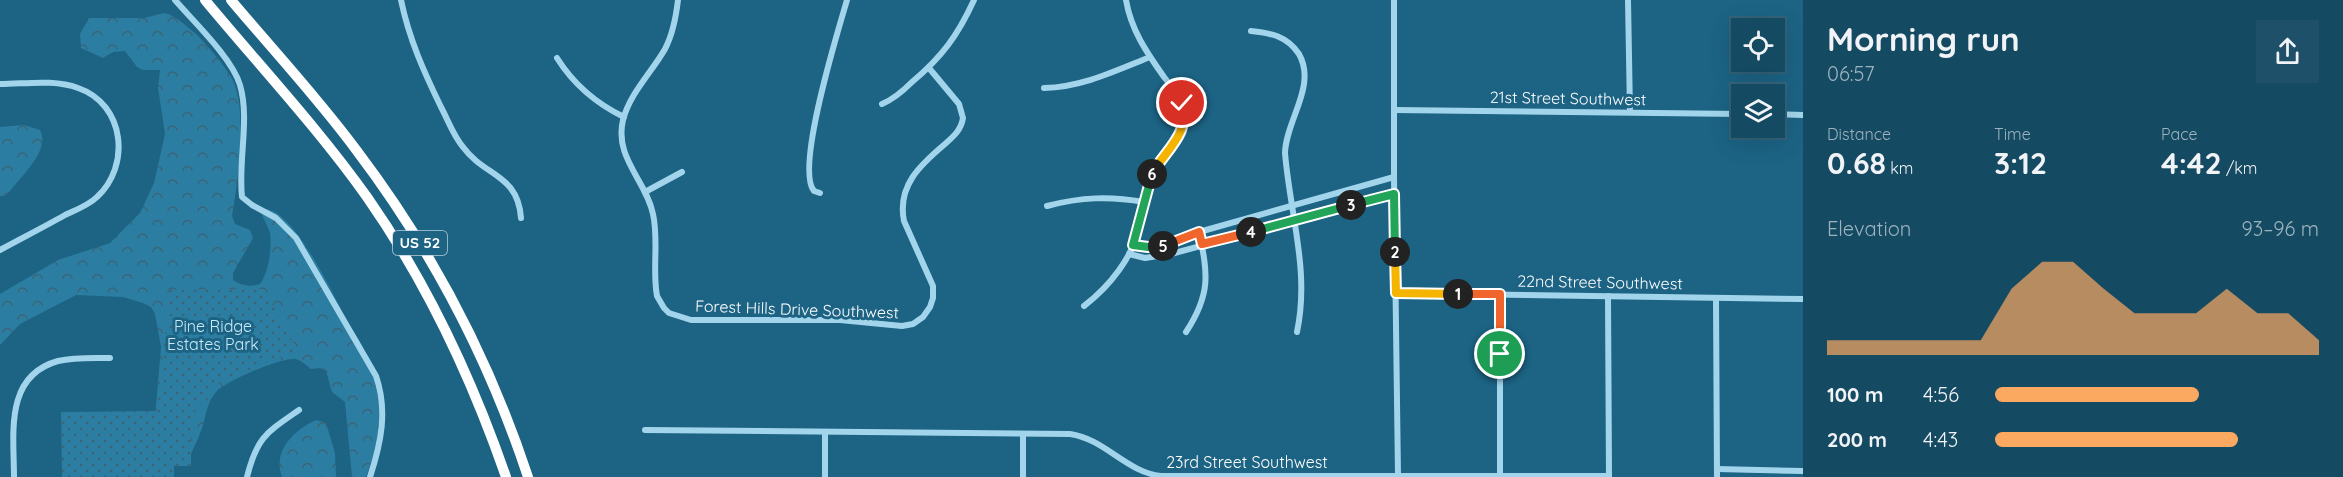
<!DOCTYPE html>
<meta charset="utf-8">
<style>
body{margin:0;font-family:Quicksand,sans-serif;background:#1e5169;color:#f1f3f6;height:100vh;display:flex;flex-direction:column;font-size:22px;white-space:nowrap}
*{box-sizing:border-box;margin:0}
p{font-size:20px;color:#9db3be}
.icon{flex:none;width:33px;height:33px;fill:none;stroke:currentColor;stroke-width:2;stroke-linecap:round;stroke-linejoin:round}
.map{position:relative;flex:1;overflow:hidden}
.drawer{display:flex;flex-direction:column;background:#154a63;width:540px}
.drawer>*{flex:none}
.buttons{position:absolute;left:1731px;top:18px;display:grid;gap:12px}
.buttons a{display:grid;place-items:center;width:54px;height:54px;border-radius:0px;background:#154a63;box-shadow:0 6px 24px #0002,0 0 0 2px #346278;font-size:30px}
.pin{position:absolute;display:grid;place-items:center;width:51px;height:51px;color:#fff;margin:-26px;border:3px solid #fff;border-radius:50%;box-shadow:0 2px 6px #0007}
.km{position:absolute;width:30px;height:30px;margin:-15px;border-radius:50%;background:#222;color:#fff;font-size:16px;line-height:30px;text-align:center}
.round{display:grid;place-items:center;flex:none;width:63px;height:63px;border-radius:0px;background:#1e5169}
.headline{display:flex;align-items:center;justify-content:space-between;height:102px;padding:0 24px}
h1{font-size:33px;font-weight:800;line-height:45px}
.stats{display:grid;grid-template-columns:repeat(3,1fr);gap:9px;height:102px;padding:6px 24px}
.stats div{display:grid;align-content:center}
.stats b{font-size:30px;font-weight:800}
.stats small{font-size:16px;font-weight:400}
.stats p{font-size:16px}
.chart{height:168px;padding:12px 24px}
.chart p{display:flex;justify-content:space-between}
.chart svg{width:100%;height:108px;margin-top:6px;fill:#fba860;opacity:.7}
ul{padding:0 24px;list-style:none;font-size:20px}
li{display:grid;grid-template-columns:96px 72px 1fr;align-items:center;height:45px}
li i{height:15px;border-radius:8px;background:#fba860}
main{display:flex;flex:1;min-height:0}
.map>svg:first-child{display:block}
</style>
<main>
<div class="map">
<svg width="1803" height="477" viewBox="0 0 1803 477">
<defs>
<pattern id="forest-crowns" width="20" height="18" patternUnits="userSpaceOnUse" patternTransform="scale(1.5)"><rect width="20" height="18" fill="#2b7da1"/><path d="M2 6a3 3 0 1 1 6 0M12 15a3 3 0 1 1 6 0" fill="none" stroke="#3c6476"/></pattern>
<pattern id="park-dots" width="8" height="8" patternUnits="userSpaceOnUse" patternTransform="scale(1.5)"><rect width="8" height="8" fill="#2b7da1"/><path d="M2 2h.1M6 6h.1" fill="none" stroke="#3c6476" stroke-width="1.8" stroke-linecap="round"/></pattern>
</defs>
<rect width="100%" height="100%" fill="#1c6384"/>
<g fill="url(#forest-crowns)">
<path d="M164,13C174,14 189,28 197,35C207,45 229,70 234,83C247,115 238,182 232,216L235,224L250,230L253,238L233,273V280C242,286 250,287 260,284C269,272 272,248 270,233C268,227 265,221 262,215L266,209C295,212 334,296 347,321C353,331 361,341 365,352C372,367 377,389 379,405C381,429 374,455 366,477H352L345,402L332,392L326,371L320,368L311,369C306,365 301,360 295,359C281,357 227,381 217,391C206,402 206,418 201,431C198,440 193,448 190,457L155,418L161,347L155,314L151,307L143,303L123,297L76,295L20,324L0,345V294L58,260L110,243L140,213L154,183L165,134L158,88L160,70H143L137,67L125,51L113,52L103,58L81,48L80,34L89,18H144Z"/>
<path d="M24,125L40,130C51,149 22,176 10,191L5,196H0V127Z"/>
<path d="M316,420L326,423L335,453L336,477H282C272,451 294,430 316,420Z"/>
</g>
<path fill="url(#park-dots)" d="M264,289L297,350L219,382L191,416V466H174V477H62L61,412L157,411L170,290Z"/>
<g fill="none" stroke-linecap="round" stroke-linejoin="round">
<g stroke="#a2d5eb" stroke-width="6">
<path d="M175,0C194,22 232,58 240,85C250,119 238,161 242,197L252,205L276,218L296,238L376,376C388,411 381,443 370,477"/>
<path d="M401,0C409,39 424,72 441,107C448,120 453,135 463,147C485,177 518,174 521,218"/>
<path d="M678,0C676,17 673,34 665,49C652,72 630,93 623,120C614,158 646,180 653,214C659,241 652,269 657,296L664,308L669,313L691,320H840L902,326L913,324L923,317L930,307L933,298V286L904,221C897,186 920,165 945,144C954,136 961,130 963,118L959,104L929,68"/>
<path d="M1394,0V177L1398,475"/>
<path d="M1628,0L1630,112"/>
<path d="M1251,31C1271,33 1287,36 1299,54C1317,86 1286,120 1285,153C1290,214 1310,271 1297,332"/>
<path d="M557,58C574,85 595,103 624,117"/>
<path d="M0,84C25,84 54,79 78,88C125,104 131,166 97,197C89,205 76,210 65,215C44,227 22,238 0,250"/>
<path d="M1044,88C1082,87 1115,71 1150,57"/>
<path d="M882,104C894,99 903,91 912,82C942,57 958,35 974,0"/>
<path d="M1394,110L1742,114"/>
<path d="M1774,114L1803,115"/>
<path d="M645,192L682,172"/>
<path d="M820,193L814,191C795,169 838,31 847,0"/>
<path d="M1047,206C1081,197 1110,196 1144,202"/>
<path d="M1133,245C1158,250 1177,240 1199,232L1394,177"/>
<path d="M1129,254L1145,258L1171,254L1394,194"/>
<path d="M1396,293L1803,299"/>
<path d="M1608,296L1609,477"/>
<path d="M1716,298L1717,477"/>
<path d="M1084,306C1110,286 1133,257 1140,225C1144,208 1145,191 1152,176C1162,153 1191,136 1184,108C1181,96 1171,86 1164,77C1147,53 1131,30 1126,0"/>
<path d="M1186,332C1211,294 1208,274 1199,232"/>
<path d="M645,430L1070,434C1105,439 1126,472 1161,476H1609"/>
<path d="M825,432V477"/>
<path d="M1023,434V477"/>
<path d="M1717,469L1803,471"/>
<path d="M14,477C14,434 4,376 58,361C75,357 93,358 110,358"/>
<path d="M247,477C257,437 266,433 299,410"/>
<path d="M1500,477V294"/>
</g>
<g stroke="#fff" stroke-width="10">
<path d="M205,0C259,65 318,128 367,197C428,284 471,376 506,477"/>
<path d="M231,0C273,50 318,98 357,151C432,250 489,359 528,477"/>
</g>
</g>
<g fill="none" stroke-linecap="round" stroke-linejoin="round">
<defs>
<path id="split-1" d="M1458,294H1500V354"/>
<path id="split-2" d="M1395,252L1396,293L1458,294"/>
<path id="split-3" d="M1351,205L1394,194L1395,252"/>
<path id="split-4" d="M1251,232L1351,205"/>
<path id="split-5" d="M1163,246L1199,232L1202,244L1251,232"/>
<path id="split-6" d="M1152,174L1133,245L1148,247L1163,246"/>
<path id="split-7" d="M1152,174C1165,150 1191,134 1182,103"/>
</defs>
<use href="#split-1" stroke="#fff" stroke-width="12"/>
<use href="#split-2" stroke="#fff" stroke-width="12"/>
<use href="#split-3" stroke="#fff" stroke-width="12"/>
<use href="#split-4" stroke="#fff" stroke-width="12"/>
<use href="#split-5" stroke="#fff" stroke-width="12"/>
<use href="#split-6" stroke="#fff" stroke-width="12"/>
<use href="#split-7" stroke="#fff" stroke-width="12"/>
<use href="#split-1" stroke="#f0652b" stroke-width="8"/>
<use href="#split-2" stroke="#f5b400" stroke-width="8"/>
<use href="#split-3" stroke="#22a559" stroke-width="8"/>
<use href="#split-4" stroke="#22a559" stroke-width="8"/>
<use href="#split-5" stroke="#f0652b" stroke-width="8"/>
<use href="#split-6" stroke="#22a559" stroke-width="8"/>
<use href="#split-7" stroke="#f5b400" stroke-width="8"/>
</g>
<g text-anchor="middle" stroke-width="6" stroke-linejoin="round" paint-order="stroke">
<rect fill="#1c6384" stroke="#bbd0da" stroke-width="1.5" x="393" y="231" width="54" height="24" rx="4.5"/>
<g font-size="15" font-weight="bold" fill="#fff">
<text x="420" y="248">US 52</text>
</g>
<g font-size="16" fill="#fff" stroke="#1c6384">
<text transform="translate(1568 98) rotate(1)" y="6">21st Street Southwest</text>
<text transform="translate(1600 282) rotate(1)" y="6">22nd Street Southwest</text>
<text transform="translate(797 309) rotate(2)" y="6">Forest Hills Drive Southwest</text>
<text x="1247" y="468">23rd Street Southwest</text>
</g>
<g font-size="16" fill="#c7e9f8" stroke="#1c6384">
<text x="213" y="332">Pine Ridge<tspan x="213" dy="18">Estates Park</tspan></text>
</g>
</g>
</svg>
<div class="buttons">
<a><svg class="icon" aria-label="locate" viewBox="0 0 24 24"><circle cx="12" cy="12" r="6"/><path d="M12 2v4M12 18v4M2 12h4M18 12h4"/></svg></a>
<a><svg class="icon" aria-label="layers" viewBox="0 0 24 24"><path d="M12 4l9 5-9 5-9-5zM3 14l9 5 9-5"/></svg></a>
</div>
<div class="pin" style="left:1500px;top:354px;background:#1e9e55"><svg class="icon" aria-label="arrive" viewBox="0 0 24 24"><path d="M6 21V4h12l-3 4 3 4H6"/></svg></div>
<div class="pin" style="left:1182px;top:103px;background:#d93025"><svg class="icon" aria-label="check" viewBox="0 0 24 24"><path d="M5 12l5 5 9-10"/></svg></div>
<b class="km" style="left:1458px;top:294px">1</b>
<b class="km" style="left:1395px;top:252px">2</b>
<b class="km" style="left:1351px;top:205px">3</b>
<b class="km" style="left:1251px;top:232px">4</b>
<b class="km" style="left:1163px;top:246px">5</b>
<b class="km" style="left:1152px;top:174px">6</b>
</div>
<section class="drawer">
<div class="headline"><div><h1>Morning run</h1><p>06:57</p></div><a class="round"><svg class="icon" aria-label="share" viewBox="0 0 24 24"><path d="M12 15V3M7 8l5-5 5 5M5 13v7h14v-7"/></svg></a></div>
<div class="stats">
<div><p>Distance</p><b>0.68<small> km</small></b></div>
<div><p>Time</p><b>3:12</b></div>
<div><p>Pace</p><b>4:42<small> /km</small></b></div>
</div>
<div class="chart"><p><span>Elevation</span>93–96 m</p>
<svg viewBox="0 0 160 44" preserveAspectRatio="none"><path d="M0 44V38L10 38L20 38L30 38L40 38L50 38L60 17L70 6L80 6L90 17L100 27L110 27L120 27L130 17L140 27L150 27L160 38V44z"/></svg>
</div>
<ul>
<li><b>100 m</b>4:56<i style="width:63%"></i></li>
<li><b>200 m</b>4:43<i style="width:75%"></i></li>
</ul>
</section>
</main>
